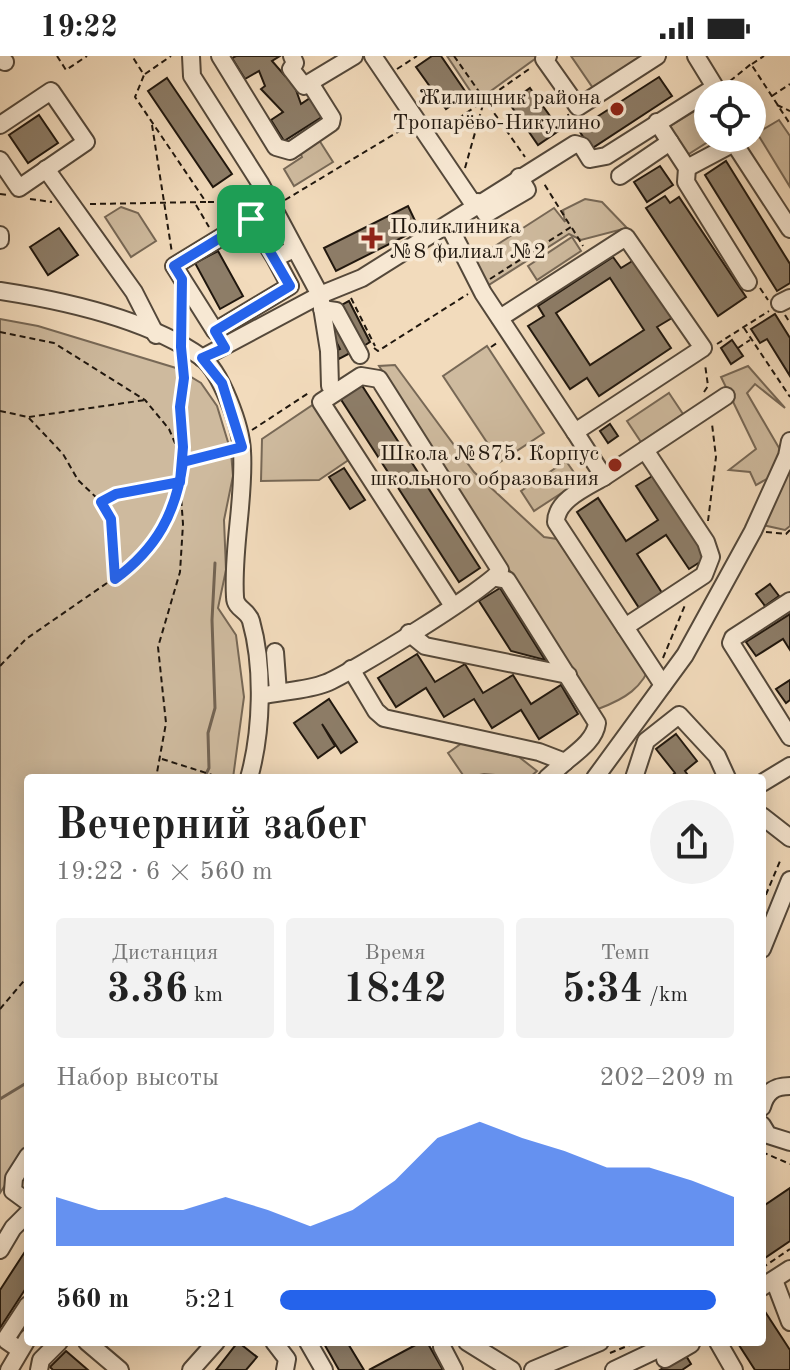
<!DOCTYPE html>
<html lang="ru">
<meta charset="utf-8">
<style>
body{margin:0;font-family:"Old Standard TT",serif;background:#f2f2f2;color:#222;height:100vh;display:flex;flex-direction:column;font-size:30px;white-space:nowrap}
*{box-sizing:border-box;margin:0}
p{font-size:26px;color:#767676}
.icon{flex:none;width:44px;height:44px;fill:none;stroke:currentColor;stroke-width:2;stroke-linecap:round;stroke-linejoin:round}
.map{position:relative;flex:1;overflow:hidden}
.sheet{position:absolute;left:24px;top:718px;width:742px;height:572px;display:flex;flex-direction:column;background:#fff;border-radius:8px;box-shadow:0 4px 20px #0003}
.sheet>*{flex:none}
.buttons{position:absolute;left:694px;top:24px;display:grid;gap:16px}
.buttons a{display:grid;place-items:center;width:72px;height:72px;border-radius:50%;background:#fff;box-shadow:0 4px 20px #0003;font-size:40px}
.pin{position:absolute;display:grid;place-items:center;width:68px;height:68px;color:#fff;margin:-34px;border-radius:16px;box-shadow:0 4px 12px #0006}
.round{display:grid;place-items:center;flex:none;width:84px;height:84px;border-radius:42px;background:#f2f2f2}
.head{display:flex;align-items:center;justify-content:space-between;height:136px;padding:0 32px}
h1{font-size:44px;font-weight:800;line-height:60px}
.figures{display:grid;grid-template-columns:repeat(3,1fr);gap:12px;height:136px;padding:8px 32px}
.figures div{display:grid;align-content:center;border-radius:8px;background:#f2f2f2;text-align:center}
.figures b{font-size:40px;font-weight:800}
.figures small{font-size:22px;font-weight:400}
.figures p{font-size:22px}
.chart{height:224px;padding:16px 32px}
.chart p{display:flex;justify-content:space-between}
.chart svg{width:100%;height:144px;margin-top:8px;fill:#2563eb;opacity:.7}
ul{padding:0 32px;list-style:none;font-size:26px}
li{display:grid;grid-template-columns:128px 96px 1fr;align-items:center;height:60px}
li i{height:20px;border-radius:10px;background:#2563eb}
.status{display:flex;justify-content:space-between;align-items:center;height:56px;padding:0 40px;background:#fff;direction:ltr}
.status svg{height:22px;fill:currentColor}
.map>svg:first-child{display:block}
</style>
<div class="status"><b>19:22</b><svg viewBox="0 0 49 12"><path d="M0 12V9h3v3zM5 12V6h3v6zM10 12V3h3v9zM15 12V0h3v12zM26 1h20v11H26zM47 4h2v5h-2z"/></svg></div>
<div class="map">
<svg width="790" height="1314" viewBox="0 0 790 1314">
<rect width="100%" height="100%" fill="#f2dbbc"/>
<filter id="stains"><feTurbulence type="fractalNoise" baseFrequency=".0025" numOctaves="4"/><feColorMatrix values="0 0 0 0 .2 0 0 0 0 .09 0 0 0 0 .02 0 0 0 .5 -.17"/></filter>
<radialGradient id="worn" r=".72"><stop offset=".6" stop-color="#630" stop-opacity="0"/><stop offset="1" stop-color="#630" stop-opacity=".3"/></radialGradient>
<g fill="#ceba9e" stroke="#776856" stroke-width="2">
<path d="M447,0H539L477,45Z"/>
<path d="M571,0H641L593,32Z"/>
<path d="M708,47V82H714L684,101L667,72Z"/>
<path d="M779,64L790,80V131L757,77Z"/>
<path d="M319,84L333,106L294,130L284,113L302,101L300,96Z"/>
<path d="M585,143L602,146L627,172L581,184L569,178L484,232L473,210L481,199L554,152L565,166L563,154Z"/>
<path d="M121,151L138,157L156,185L131,201L105,161Z"/>
<path d="M572,181L581,195L537,224L528,210Z"/>
<path d="M0,263L38,270L176,312L201,327L217,350L231,396L233,420L224,464L226,514L218,552L236,579L244,641L233,722H28V1094L0,1137Z"/>
<path d="M487,290L544,377L500,406L443,320Z"/>
<path d="M395,309L474,416L544,481L557,483L614,569L639,582L652,605C643,632 625,643 598,653L379,310Z"/>
<path d="M748,310L785,352L755,328L747,337L782,397L772,420L756,429L750,416L729,414L756,393L721,321Z"/>
<path d="M669,337L683,358L641,386L627,365Z"/>
<path d="M314,348L350,403L319,424L261,425L262,383Z"/>
<path d="M790,398V470L785,474L758,468Z"/>
<path d="M566,405L580,425L534,455L521,435Z"/>
<path d="M462,687L519,701L537,715L529,722L484,718L465,722L448,697Z"/>
</g>
<g fill="none" stroke-linecap="round" stroke-linejoin="round">
<g stroke="#736453" stroke-width="3">
<path d="M204,722L209,712L208,677L215,652L212,564L215,507"/>
<path d="M0,1043L28,1026"/>
</g>
</g>
<g fill="#8d7d68" stroke="#20170e" stroke-width="2" fill-rule="evenodd">
<path d="M236,0H280L272,5L285,20L290,17L301,48L313,40L325,59L284,85L271,64L283,56L261,33L265,30L259,15L245,23L232,2Z"/>
<path d="M432,0H441L467,38L446,53L416,11Z"/>
<path d="M659,21L672,40L591,93L578,73Z"/>
<path d="M167,22L232,118L213,131L148,35Z"/>
<path d="M530,32L560,74L538,89L509,47Z"/>
<path d="M39,59L58,87L28,107L9,79Z"/>
<path d="M726,105L790,208V227L777,235L705,119Z"/>
<path d="M660,110L673,129L647,146L634,126Z"/>
<path d="M665,140L670,147L679,141L746,241L718,260L646,152Z"/>
<path d="M408,150L419,173L336,215L324,192Z"/>
<path d="M59,172L78,199L48,219L30,191Z"/>
<path d="M218,195L243,240L220,253L195,207Z"/>
<path d="M613,201L621,212L634,204L672,262L657,271L671,292L599,340L587,322L570,333L528,270L544,260L538,250ZM610,222L644,274L590,309L556,257Z"/>
<path d="M349,245L370,286L362,291L340,250Z"/>
<path d="M775,258L790,282V320L767,283L760,287L751,273Z"/>
<path d="M337,266L352,296L339,303L335,295L340,293L328,270Z"/>
<path d="M732,284L743,300L731,308L721,292Z"/>
<path d="M361,328L480,512L459,526L340,342Z"/>
<path d="M610,368L618,380L608,387L600,375Z"/>
<path d="M344,412L365,444L350,453L329,421Z"/>
<path d="M654,419L708,501L689,513L666,479L637,498L664,540L641,555L577,456L598,442L626,485L658,464L636,430Z"/>
<path d="M770,528L779,540L765,550L756,538Z"/>
<path d="M500,532L545,604L511,595L479,545Z"/>
<path d="M790,558V594L783,583L756,600L746,586Z"/>
<path d="M417,598L435,626L465,608L483,637L513,619L531,648L561,629L578,658L539,683L521,654L492,672L474,643L444,661L426,632L396,651L378,622Z"/>
<path d="M790,624V644L786,647L776,633Z"/>
<path d="M329,643L357,686L341,697L322,668L335,690L318,702L294,667Z"/>
<path d="M676,678L697,705L685,715L690,722H669L675,717L656,693Z"/>
<path d="M790,1132V1185L762,1204V1151Z"/>
<path d="M28,1191V1229L0,1272V1234Z"/>
<path d="M762,1251L790,1294V1314H755L737,1286H762Z"/>
<path d="M238,1286L257,1301L246,1314H216Z"/>
<path d="M323,1286H347L364,1314H339Z"/>
<path d="M421,1286H427L443,1314H369Z"/>
<path d="M66,1295L88,1314H53L50,1311Z"/>
<path d="M685,1298L691,1308L682,1314H660Z"/>
</g>
<g fill="none" stroke-linecap="round" stroke-linejoin="round">
<defs>
<g id="minor">
<path d="M191,0L192,20L260,127L320,239L202,302"/>
<path d="M220,0L276,91L290,95L331,67L332,62L310,27"/>
<path d="M292,0L295,7L291,13L304,30L354,0"/>
<path d="M373,0L474,149"/>
<path d="M548,0L544,3L578,51L657,0"/>
<path d="M0,4L5,6"/>
<path d="M657,66L687,112L686,126L748,226"/>
<path d="M0,69L51,35L86,86L19,132L0,104"/>
<path d="M687,112L734,87L790,173"/>
<path d="M46,113L134,236L156,279"/>
<path d="M620,120L670,86"/>
<path d="M478,146L486,158L527,134L519,121"/>
<path d="M449,170L483,237L575,376"/>
<path d="M0,179V184"/>
<path d="M275,202L251,163L174,210L215,275L290,230L275,202L294,193"/>
<path d="M0,235C65,245 147,263 201,301C221,315 241,371 242,395C245,443 232,492 235,541C235,553 248,554 251,565C264,611 262,676 249,722"/>
<path d="M780,247L790,242"/>
<path d="M322,253L336,255L360,299"/>
<path d="M500,262L626,181L703,292L575,376L604,421C587,431 556,444 556,466L663,629"/>
<path d="M330,330L329,295L320,239L362,222L575,88L582,90L590,103L606,100L715,31L696,0"/>
<path d="M604,421L726,340"/>
<path d="M790,545L733,582L731,587L790,681"/>
<path d="M625,571L704,519L711,501L706,486L645,394"/>
<path d="M409,577L425,590L568,619"/>
<path d="M275,596L278,636"/>
<path d="M351,613L376,655L384,662L539,696L565,706C577,696 595,684 597,667L507,524L496,522"/>
<path d="M260,640C280,635 306,635 326,627C349,618 493,530 500,514L379,323L361,320L321,346L453,550"/>
<path d="M547,722L565,706"/>
<path d="M595,722L685,599L753,475L787,400L790,385"/>
<path d="M634,722L646,685L679,659L717,700L727,722"/>
<path d="M762,727L790,710"/>
<path d="M762,760L790,782"/>
<path d="M762,893L790,824"/>
<path d="M762,1051C766,1036 774,1030 790,1030"/>
<path d="M762,1069L768,1079L790,1086"/>
<path d="M28,1100L14,1122L13,1135L28,1146"/>
<path d="M0,1194L13,1172L28,1157"/>
<path d="M774,1224L790,1266"/>
<path d="M762,1231L790,1213"/>
<path d="M87,1286L120,1314"/>
<path d="M274,1286L287,1303L285,1314"/>
<path d="M308,1286L324,1314"/>
<path d="M467,1286L512,1314"/>
<path d="M718,1286L734,1314"/>
<path d="M442,1291L454,1314"/>
<path d="M20,1294L7,1285V1281L28,1249"/>
<path d="M665,1303L691,1288"/>
<path d="M9,1314L28,1282"/>
<path d="M39,1314L41,1304L59,1286"/>
<path d="M191,1314L216,1286"/>
<path d="M533,1314L600,1286"/>
<path d="M614,1314L673,1286"/>
</g>
</defs>
<use href="#minor" stroke="#54483a" stroke-width="20"/>
<g stroke="#20170e" stroke-width="2" stroke-dasharray="6 4" stroke-linecap="butt">
<path d="M57,0L66,14L87,0"/>
<path d="M454,0L525,101"/>
<path d="M752,8L764,0"/>
<path d="M397,13L417,0"/>
<path d="M145,18L171,0"/>
<path d="M730,25L751,8L790,68"/>
<path d="M772,40L790,28"/>
<path d="M777,49L790,55"/>
<path d="M568,58L571,74"/>
<path d="M152,69L172,197"/>
<path d="M442,74L532,11"/>
<path d="M465,112L484,45"/>
<path d="M0,138L8,139"/>
<path d="M30,143L52,146"/>
<path d="M285,144L406,71"/>
<path d="M232,145L247,135"/>
<path d="M208,146H231L239,152"/>
<path d="M90,148L206,146L135,41L144,19L132,0"/>
<path d="M196,149L209,171"/>
<path d="M572,172L583,190"/>
<path d="M490,223L571,171L543,126"/>
<path d="M760,232L768,244"/>
<path d="M351,242L375,290"/>
<path d="M785,259L790,267"/>
<path d="M181,271L182,250"/>
<path d="M744,272L790,341"/>
<path d="M0,276L54,287L145,344L169,373L183,406L229,397"/>
<path d="M717,288L769,255"/>
<path d="M491,291L497,287"/>
<path d="M374,292L378,295L468,238"/>
<path d="M738,292L750,284"/>
<path d="M704,336L708,330L705,308"/>
<path d="M0,355L28,361L63,398L78,424L101,446L111,463L115,521"/>
<path d="M29,361L145,344"/>
<path d="M252,374L310,336"/>
<path d="M101,446L116,438L180,426L183,468L180,516L158,591L166,667L156,722"/>
<path d="M708,465L716,401L712,368"/>
<path d="M766,476L786,478L790,474"/>
<path d="M663,602L685,549"/>
<path d="M0,610L26,583L133,509L164,474L183,406L180,351L184,322L182,306"/>
<path d="M162,703L222,722"/>
<path d="M762,848L780,805"/>
<path d="M0,953L28,920"/>
<path d="M762,1096L790,1108"/>
<path d="M762,1212L790,1193"/>
<path d="M610,1297L637,1286"/>
</g>
<use href="#minor" stroke="#f7e8d3" stroke-width="16"/>
</g>
<g fill="none" stroke-linecap="round" stroke-linejoin="round">
<defs>
<path id="route" d="M251,163L174,210L182,223L181,291L184,322L180,351L183,391L180,426L116,438L101,446L111,463L115,523C157,492 176,457 183,406L242,391L222,327L202,302L225,292L215,275L290,230L251,163"/>
</defs>
<use href="#route" stroke="#fff" stroke-width="16"/>
<use href="#route" stroke="#2563eb" stroke-width="10"/>
</g>
<g fill="#8f2418" stroke="#f7e8d3" stroke-width="3">
<circle cx="617" cy="53" r="8"/>
<path d="M368 170h8v8h8v8h-8v8h-8v-8h-8v-8h8z"/>
<circle cx="615" cy="409" r="8"/>
</g>
<g text-anchor="middle" stroke-width="7" stroke-linejoin="round" paint-order="stroke">
<g font-size="22" fill="#20170e" stroke="#f7e8d3" text-anchor="end">
<text x="601" y="48">Жилищник района<tspan x="601" dy="25">Тропарёво-Никулино</tspan></text>
<text x="390" y="177" text-anchor="start">Поликлиника<tspan x="390" dy="25">№8 филиал №2</tspan></text>
<text x="599" y="404">Школа №875. Корпус<tspan x="599" dy="25">школьного образования</tspan></text>
</g>
</g>
<rect width="100%" height="100%" filter="url(#stains)"/>
<rect width="100%" height="100%" fill="url(#worn)"/>
</svg>
<div class="buttons">
<a><svg class="icon" aria-label="locate" viewBox="0 0 24 24"><circle cx="12" cy="12" r="6"/><path d="M12 2v4M12 18v4M2 12h4M18 12h4"/></svg></a>
</div>
<div class="pin" style="left:251px;top:163px;background:#1e9e55"><svg class="icon" aria-label="arrive" viewBox="0 0 24 24"><path d="M6 21V4h12l-3 4 3 4H6"/></svg></div>
<section class="sheet">
<div class="head"><div><h1>Вечерний забег</h1><p>19:22 · 6 × 560 m</p></div><a class="round"><svg class="icon" aria-label="share" viewBox="0 0 24 24"><path d="M12 15V3M7 8l5-5 5 5M5 13v7h14v-7"/></svg></a></div>
<div class="figures">
<div><p>Дистанция</p><b>3.36<small> km</small></b></div>
<div><p>Время</p><b>18:42</b></div>
<div><p>Темп</p><b>5:34<small> /km</small></b></div>
</div>
<div class="chart"><p><span>Набор высоты</span>202–209 m</p>
<svg viewBox="0 0 160 44" preserveAspectRatio="none"><path d="M0 44V29L10 33L20 33L30 33L40 29L50 33L60 38L70 33L80 24L90 11L100 6L110 11L120 15L130 20L140 20L150 24L160 29V44z"/></svg>
</div>
<ul>
<li><b>560 m</b>5:21<i style="width:96%"></i></li>
</ul>
</section>
</div>
